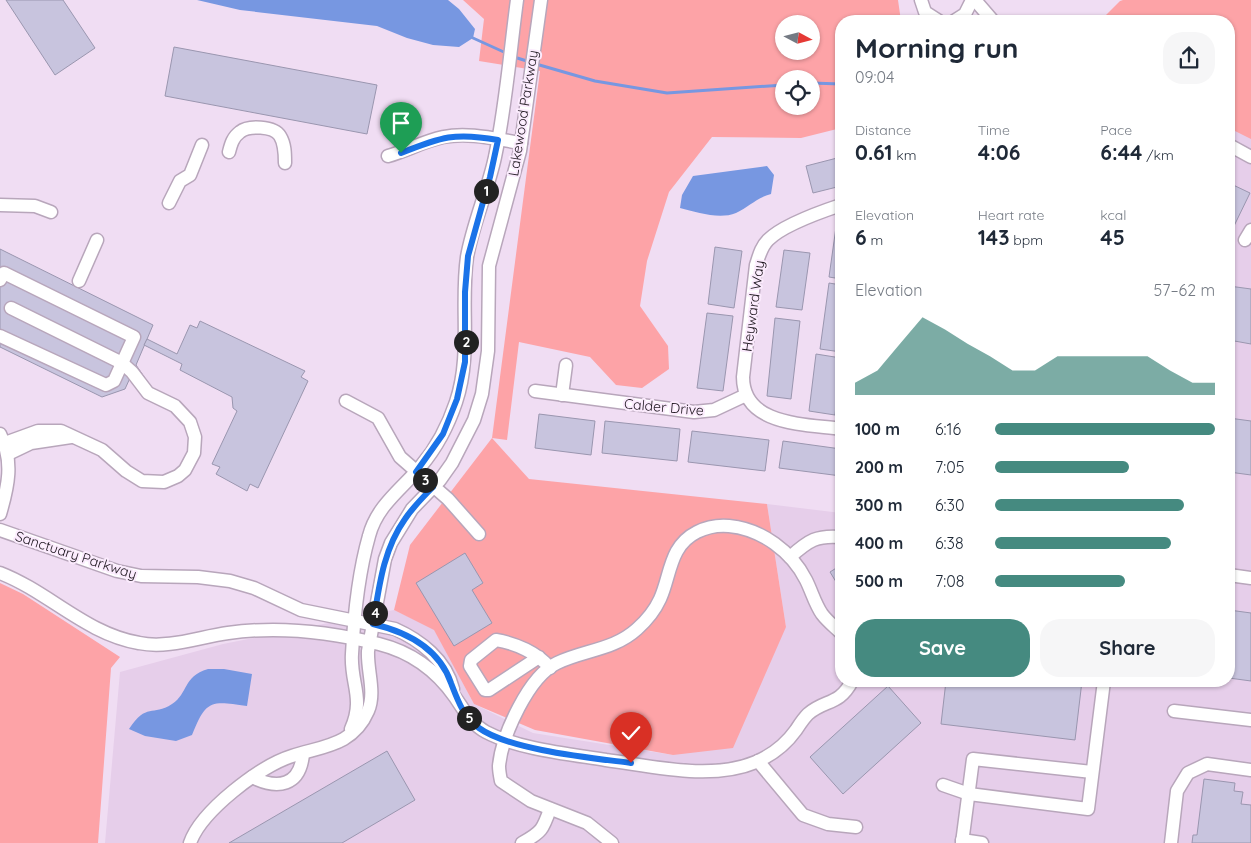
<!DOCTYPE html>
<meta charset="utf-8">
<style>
body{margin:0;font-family:Quicksand,sans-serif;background:#f6f6f7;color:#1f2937;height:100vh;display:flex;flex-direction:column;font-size:19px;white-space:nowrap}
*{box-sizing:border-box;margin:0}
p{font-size:16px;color:#747a83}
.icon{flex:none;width:28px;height:28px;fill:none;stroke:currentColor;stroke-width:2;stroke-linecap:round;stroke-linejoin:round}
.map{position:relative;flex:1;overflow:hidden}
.panel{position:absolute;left:835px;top:15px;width:400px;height:672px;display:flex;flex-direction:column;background:#fff;border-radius:20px;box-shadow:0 1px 4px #0004}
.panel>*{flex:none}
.needle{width:32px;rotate:97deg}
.controls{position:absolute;left:775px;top:15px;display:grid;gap:10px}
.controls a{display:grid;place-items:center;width:45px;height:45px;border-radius:50%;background:#fff;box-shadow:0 1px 4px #0004;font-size:25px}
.pin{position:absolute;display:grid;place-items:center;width:42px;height:42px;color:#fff;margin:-51px -21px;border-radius:50% 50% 50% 0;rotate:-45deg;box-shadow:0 0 5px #0007}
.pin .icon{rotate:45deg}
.km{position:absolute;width:25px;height:25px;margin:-12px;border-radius:50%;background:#222;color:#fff;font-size:14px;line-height:25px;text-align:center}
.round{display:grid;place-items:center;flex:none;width:52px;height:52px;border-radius:20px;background:#f6f6f7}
.overview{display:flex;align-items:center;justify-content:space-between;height:85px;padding:0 20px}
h1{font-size:28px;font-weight:700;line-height:38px}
.figures{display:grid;grid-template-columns:repeat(3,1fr);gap:8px;height:85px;padding:5px 20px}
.figures div{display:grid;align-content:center}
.figures b{font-size:21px;font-weight:700}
.figures small{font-size:14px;font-weight:400}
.figures p{font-size:14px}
.chart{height:140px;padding:10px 20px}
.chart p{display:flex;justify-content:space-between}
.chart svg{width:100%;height:90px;margin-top:5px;fill:#458a80;opacity:.7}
.action{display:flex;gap:10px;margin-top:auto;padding:10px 20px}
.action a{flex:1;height:58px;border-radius:20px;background:#458a80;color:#fff;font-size:20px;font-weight:700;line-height:58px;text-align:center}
.action a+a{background:#f6f6f7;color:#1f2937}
ul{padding:0 20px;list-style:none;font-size:16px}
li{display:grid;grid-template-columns:80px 60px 1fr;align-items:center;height:38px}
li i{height:12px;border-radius:6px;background:#458a80}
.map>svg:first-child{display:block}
</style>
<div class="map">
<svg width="1251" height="843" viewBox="0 0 1251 843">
<rect width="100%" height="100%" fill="#f0ddf3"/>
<path fill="#e6ceea" d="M1251,0V843H105L120,672L223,644L394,610L434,629L474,704L533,733L673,755L786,627L767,504L841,513V681H1229V21Z"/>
<g fill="#fda3a7" fill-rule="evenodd">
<path d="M463,0H898L901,21H841V128L801,138L712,137L669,192L647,261L640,306L668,346L669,369L642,388L616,385L590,357L519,342L507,440L492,438L529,479L767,504L786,627L733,748L673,755L535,730L474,704L434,630L394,610L410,545L492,438L540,71L479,61L484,19ZM784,24H811V51H784ZM784,79H811V106H784Z"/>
<path d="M1123,0H1251V139L1229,128V21H1100L1120,1Z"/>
<path d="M0,583L23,594L120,657L111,668L98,843H0Z"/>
</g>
<g fill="#7797e1">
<path d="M197,0H448L459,9L475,29L473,38L459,47L433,45L407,38L377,26L240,10Z"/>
<path d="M767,166L774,175L771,194C756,198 749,207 736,213C719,220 697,212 680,208L682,195L693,176Z"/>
<path d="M208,669H224L252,674L247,706C209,700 206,701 192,735L176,741L145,736L129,729C147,702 152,717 172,704C189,693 182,677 208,669Z"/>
</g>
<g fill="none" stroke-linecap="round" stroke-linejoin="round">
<g stroke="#7797e1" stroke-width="3">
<path d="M473,38L506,53"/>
<path d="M514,57L530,62"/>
<path d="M536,64L595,81L667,93L784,85"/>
<path d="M811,83L841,84"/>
</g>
</g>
<g fill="#c8c4de" stroke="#9a96af">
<path d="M6,0H63L95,48L55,75Z"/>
<path d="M174,47L377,85L367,134L165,96Z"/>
<path d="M841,157V186L813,193L806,166Z"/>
<path d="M1229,183L1250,193L1234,226L1229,224Z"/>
<path d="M837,220L841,221V279L829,277Z"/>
<path d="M715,247L742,251L734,308L708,304Z"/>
<path d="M0,249L153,325L136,365L149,384L141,394L130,378L125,389L102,397L0,347Z"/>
<path d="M784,250L810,253L802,310L776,307Z"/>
<path d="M829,283L841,285V352L820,349Z"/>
<path d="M1229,286L1251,289V344L1229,340Z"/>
<path d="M707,313L733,316L723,391L697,388Z"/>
<path d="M775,318L800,321L791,399L767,396Z"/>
<path d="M200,321L305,371L301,377L308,381L258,488L250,484L247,491L216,474L220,467L212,464L237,411L233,408L232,397L180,370L182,364L144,345L147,339L177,354L190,325L197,328Z"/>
<path d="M816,354L841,358L835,415L809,411Z"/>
<path d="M539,414L595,421L591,455L535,448Z"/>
<path d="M1229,418L1251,421V475L1229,472Z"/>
<path d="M605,421L680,429L677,461L602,453Z"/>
<path d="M692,431L769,440L765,471L688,462Z"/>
<path d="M783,441L841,449V476L779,468Z"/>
<path d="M465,553L483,583L472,590L492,623L454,646L416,583Z"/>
<path d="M841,565V590L830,572Z"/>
<path d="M1229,610L1251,613V681L1229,678Z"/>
<path d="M946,681H1082L1075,740L941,724Z"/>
<path d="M888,686L921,723L843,794L810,757Z"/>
<path d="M387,751L415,800L342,843H229Z"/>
<path d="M1204,779L1235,783L1234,791L1243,792L1241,804L1251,805V843H1192L1193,835H1197Z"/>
</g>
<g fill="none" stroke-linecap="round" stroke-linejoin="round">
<defs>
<g id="minor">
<path d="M921,0L925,12L939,21"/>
<path d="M975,0L993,21"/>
<path d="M954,21L965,14L972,0"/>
<path d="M1229,145L1251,157"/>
<path d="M229,152C231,144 233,137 240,132C248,125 274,126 280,136C285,144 285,154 285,163"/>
<path d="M388,156C406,151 424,141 443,137C469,132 495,139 521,143"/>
<path d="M169,203L180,181L190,175L202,145"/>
<path d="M0,205L35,206L51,212"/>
<path d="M841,205C820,212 783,225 768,240C761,247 759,256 756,265L743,377C743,426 806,424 841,429"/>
<path d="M1245,240L1251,230"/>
<path d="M0,280L4,273L134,337L114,381L106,385L0,336"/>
<path d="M79,281L97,240"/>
<path d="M535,391L694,412L714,410L746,395"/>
<path d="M562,395L566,365"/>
<path d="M346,401L378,418L400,457L448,499L479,534"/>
<path d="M0,434C14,461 8,487 0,514"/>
<path d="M5,443L38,431H61L102,450L126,471L142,481L164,482L178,476L185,470L194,453L195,437L190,422L175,406L148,393L132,372L122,363L11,308"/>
<path d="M8,454L31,443L71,437"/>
<path d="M0,530L117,571L141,576L198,577L230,581L254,588L301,610L395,629C420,640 446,660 453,689"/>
<path d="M790,557C809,540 817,535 841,537"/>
<path d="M0,573C49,592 86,634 139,643C168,649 199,637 228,633C277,626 331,632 379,644C411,652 436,670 455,697C464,710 471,724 486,732C518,749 569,754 606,760C652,766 711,781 756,762C772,755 786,744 796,730C800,724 803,719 808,714C825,699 839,706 852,681"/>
<path d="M1229,575L1251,578"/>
<path d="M539,657L489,690H485L470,666L471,660L496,640C515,643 538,653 550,668"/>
<path d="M1174,711L1251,720"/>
<path d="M351,729C365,698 350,683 352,654C354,617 359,571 369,536C377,505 402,489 421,466C437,447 448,426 456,402C472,355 460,305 467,257C473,223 488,190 495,157C506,105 510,52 517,0"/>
<path d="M758,761L803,815L828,824L856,827"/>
<path d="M252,777C278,790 300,786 303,754"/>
<path d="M943,785L969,794L1088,809L1104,681"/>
<path d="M962,840L982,843"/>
<path d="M190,843C201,811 260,766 292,756C322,746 353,746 368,711C376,692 367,671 368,651L385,559L391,543L412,509L440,480L452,463L474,420L482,394L488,351L489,266L520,151L541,0"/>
<path d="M522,843C542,832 543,829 550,809"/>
<path d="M612,843L587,823L531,801L501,781C500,776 499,770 499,766C502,735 529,676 557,663C584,650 614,650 637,629C646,621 655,610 660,599C671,575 669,546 697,532C707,527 718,525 729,526C762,529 792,552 806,580C812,592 815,604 822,614C828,622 835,627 841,633"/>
<path d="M962,843L973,759L1092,772"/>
<path d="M1171,843L1177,791L1188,773L1207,764L1251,770"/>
</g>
</defs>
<use href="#minor" stroke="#b8a6bb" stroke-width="15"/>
<use href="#minor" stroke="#fff" stroke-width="12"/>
</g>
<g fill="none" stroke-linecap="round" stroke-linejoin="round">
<defs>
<path id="route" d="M401,153C441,137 455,132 498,140L490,177L468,256L465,292V362L457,399L443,434L416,472L433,487C423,497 413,507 405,519C383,550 379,587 373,624C407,632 439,648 451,683C458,701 463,716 479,728C509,750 593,758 631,763"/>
</defs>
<use href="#route" stroke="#fff" stroke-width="10"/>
<use href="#route" stroke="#1a73e8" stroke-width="6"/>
</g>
<g text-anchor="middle" stroke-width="4" stroke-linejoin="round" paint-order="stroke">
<g font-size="14" fill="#1c151d" stroke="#fbebfd">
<text transform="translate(523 113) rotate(-81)" y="5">Lakewood Parkway</text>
<text transform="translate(753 306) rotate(-82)" y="5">Heyward Way</text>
<text transform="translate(664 407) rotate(5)" y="5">Calder Drive</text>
<text transform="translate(76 555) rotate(18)" y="5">Sanctuary Parkway</text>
</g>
</g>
</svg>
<div class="controls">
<a><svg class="needle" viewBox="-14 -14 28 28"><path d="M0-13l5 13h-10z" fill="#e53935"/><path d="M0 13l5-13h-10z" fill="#747a83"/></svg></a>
<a><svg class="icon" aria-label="locate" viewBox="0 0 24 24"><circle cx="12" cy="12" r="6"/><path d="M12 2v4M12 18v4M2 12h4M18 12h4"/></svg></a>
</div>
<div class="pin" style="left:401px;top:153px;background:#1e9e55"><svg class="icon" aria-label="arrive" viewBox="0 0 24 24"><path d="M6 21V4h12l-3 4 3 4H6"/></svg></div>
<div class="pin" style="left:631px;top:763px;background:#d93025"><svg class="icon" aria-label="check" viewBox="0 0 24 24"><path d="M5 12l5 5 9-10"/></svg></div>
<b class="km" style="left:486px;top:191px">1</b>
<b class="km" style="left:466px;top:342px">2</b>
<b class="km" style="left:425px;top:480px">3</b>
<b class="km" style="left:375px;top:613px">4</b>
<b class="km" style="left:469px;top:718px">5</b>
<section class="panel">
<div class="overview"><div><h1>Morning run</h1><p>09:04</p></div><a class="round"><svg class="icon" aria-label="share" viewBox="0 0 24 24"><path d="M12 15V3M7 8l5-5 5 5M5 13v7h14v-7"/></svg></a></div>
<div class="figures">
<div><p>Distance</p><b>0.61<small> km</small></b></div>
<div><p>Time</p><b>4:06</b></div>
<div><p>Pace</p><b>6:44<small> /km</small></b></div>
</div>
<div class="figures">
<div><p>Elevation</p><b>6<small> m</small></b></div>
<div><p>Heart rate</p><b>143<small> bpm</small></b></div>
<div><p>kcal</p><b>45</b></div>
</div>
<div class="chart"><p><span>Elevation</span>57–62 m</p>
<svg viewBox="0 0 160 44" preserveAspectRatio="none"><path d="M0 44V38L10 32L20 19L30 6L40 12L50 19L60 25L70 32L80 32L90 25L100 25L110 25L120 25L130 25L140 32L150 38L160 38V44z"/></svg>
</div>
<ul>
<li><b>100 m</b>6:16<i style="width:100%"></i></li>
<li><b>200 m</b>7:05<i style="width:61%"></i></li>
<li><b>300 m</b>6:30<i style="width:86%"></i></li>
<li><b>400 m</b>6:38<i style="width:80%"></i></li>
<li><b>500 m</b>7:08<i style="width:59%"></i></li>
</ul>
<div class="action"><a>Save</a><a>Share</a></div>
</section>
</div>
